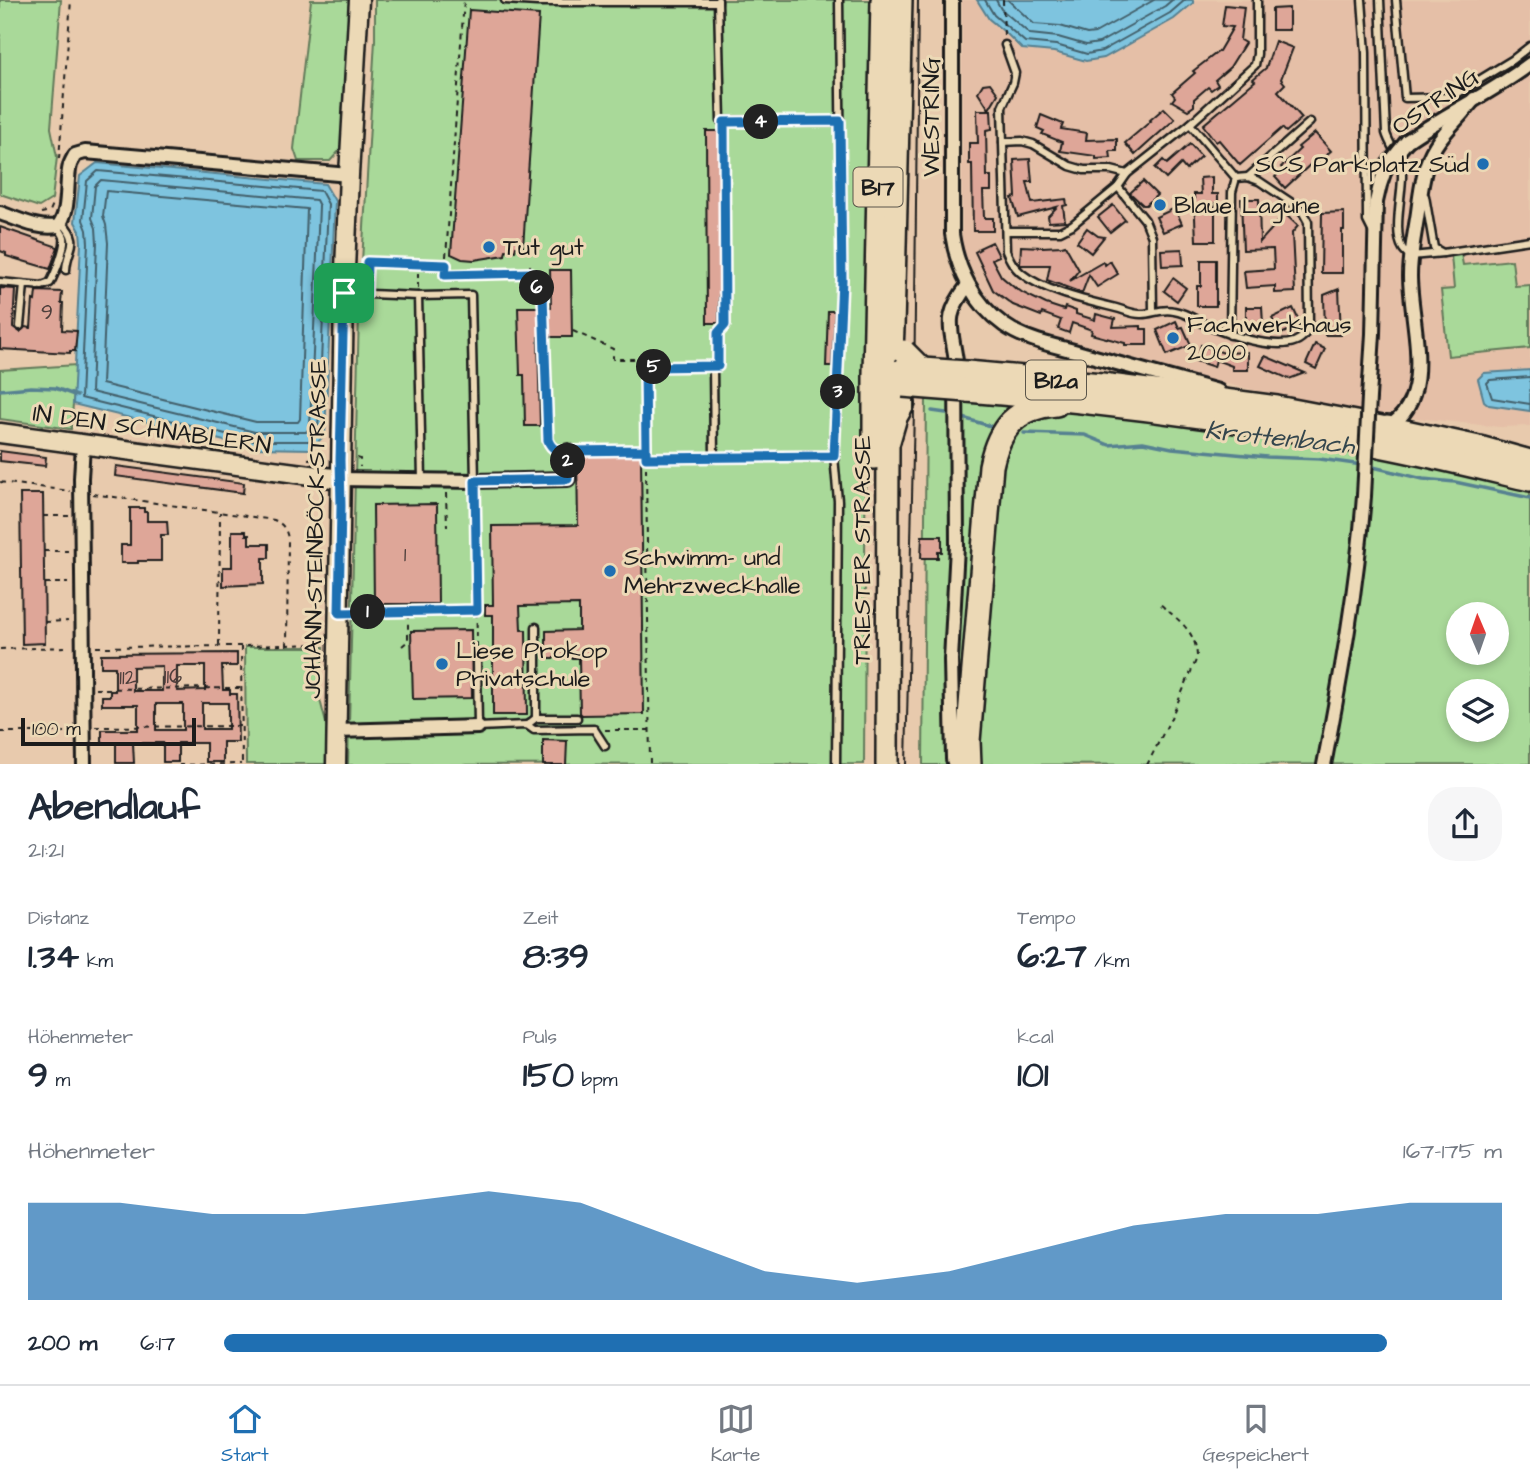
<!DOCTYPE html>
<html lang="de">
<meta charset="utf-8">
<style>
body{margin:0;font-family:"Architects Daughter",sans-serif;background:#f6f6f7;color:#1f2937;height:100vh;display:flex;flex-direction:column;font-size:26px;white-space:nowrap}
*{box-sizing:border-box;margin:0}
p{font-size:23px;color:#747a83}
.icon{flex:none;width:38px;height:38px;fill:none;stroke:currentColor;stroke-width:2;stroke-linecap:round;stroke-linejoin:round}
.map{position:relative;height:764px;overflow:hidden}
.details{display:flex;flex-direction:column;background:#fff;flex:1}
.details>*{flex:none}
.needle{width:46px;rotate:358deg}
.buttons{position:absolute;left:1446px;top:602px;display:grid;gap:14px}
.buttons a{display:grid;place-items:center;width:63px;height:63px;border-radius:50%;background:#fff;box-shadow:0 4px 10px #0003;font-size:35px}
.scale{position:absolute;left:21px;bottom:18px;width:175px;box-sizing:border-box;padding-left:7px;border:4px solid #1c1c1c;border-top:0;font-size:19px;line-height:24px;white-space:nowrap;color:#1c1c1c;-webkit-text-stroke:5px #ecd9b6;paint-order:stroke}
.pin{position:absolute;display:grid;place-items:center;width:60px;height:60px;color:#fff;margin:-30px;border-radius:14px;box-shadow:0 4px 10px #0006}
.km{position:absolute;width:35px;height:35px;margin:-18px;border-radius:50%;background:#222;color:#fff;font-size:19px;line-height:35px;text-align:center}
.round{display:grid;place-items:center;flex:none;width:74px;height:74px;border-radius:28px;background:#f6f6f7}
.head{display:flex;align-items:center;justify-content:space-between;height:119px;padding:0 28px}
h1{font-size:38px;font-weight:700;line-height:52px}
.stats{display:grid;grid-template-columns:repeat(3,1fr);gap:10px;height:119px;padding:7px 28px}
.stats div{display:grid;align-content:center}
.stats b{font-size:35px;font-weight:700}
.stats small{font-size:19px;font-weight:400}
.stats p{font-size:19px}
.chart{height:196px;padding:14px 28px}
.chart p{display:flex;justify-content:space-between}
.chart svg{width:100%;height:126px;margin-top:7px;fill:#1f6fb2;opacity:.7}
ul{padding:0 28px;list-style:none;font-size:23px}
li{display:grid;grid-template-columns:112px 84px 1fr;align-items:center;height:52px}
li i{height:18px;border-radius:9px;background:#1f6fb2}
.tab-bar{display:flex;justify-content:space-around;align-items:center;height:98px;border-top:2px solid #e0e1e3;background:#fff;font-size:19px;color:#747a83}
.tab-bar a{display:grid;justify-items:center;gap:4px}
.tab-bar .on{color:#1f6fb2}
.map>svg:first-child{display:block}
</style>
<div class="map">
<svg width="1530" height="765" viewBox="0 0 1530 765">
<rect width="100%" height="100%" fill="#e8caad"/>
<filter id="ink" filterUnits="userSpaceOnUse"><feTurbulence type="fractalNoise" baseFrequency=".0143" numOctaves="2"/><feDisplacementMap in="SourceGraphic" scale="14" xChannelSelector="R" yChannelSelector="G"/><feConvolveMatrix kernelMatrix="1 2 1 2 8 2 1 2 1" color-interpolation-filters="sRGB"/></filter>
<g filter="url(#ink)">
<path fill="#e5bfa7" d="M962,0H1530V426L1500,427L1417,418L1376,416L1377,398L1362,396L1360,415L1219,382L1035,332L1011,319L993,305L978,282L962,249Z"/>
<g fill="#a9d999" stroke="#627a5a" stroke-width="2" fill-rule="evenodd">
<path d="M0,0H61L51,128L57,157L52,199L39,207L0,194Z"/>
<path d="M311,0H350L349,44L341,149L330,161H298L294,149Z"/>
<path d="M375,0H871L866,370L864,764L348,765L359,313L375,40Z"/>
<path d="M1461,254L1463,265L1512,260L1515,286L1530,285V348L1448,356L1441,290L1454,289L1451,255Z"/>
<path d="M76,365L71,429L0,419V370Z"/>
<path d="M926,397L1025,402L1294,438L1460,471L1530,490V764L923,765ZM1458,614H1496V653H1458ZM1458,691H1496V730H1458Z"/>
<path d="M245,647H324L320,676V700L327,727V764H246Z"/>
</g>
<g fill="#7ec4df" stroke="#578191" stroke-width="2">
<path d="M977,0H1193V3L1174,19L1104,58L1086,61L1054,52L1022,49L1007,34L989,19Z"/>
<path d="M97,163L325,184L335,201L325,434L312,449L253,448L73,404L81,243L80,231L75,222L80,176Z"/>
<path d="M1530,370V411L1489,405L1484,401L1478,379L1484,373Z"/>
</g>
<g fill="none" stroke-linecap="round" stroke-linejoin="round">
<g stroke="#435f6a" stroke-width="2">
<path d="M985,0L994,15L1025,42L1056,45L1087,54L1102,51L1170,13L1185,0"/>
<path d="M996,0L1001,9L1030,34L1058,37L1086,45L1099,43L1165,6L1172,0"/>
<path d="M1008,0L1034,24L1060,26L1087,34L1095,33L1154,0"/>
<path d="M98,171L321,191L328,204L318,430L310,441H254L81,398L88,243L87,230L83,220L87,181Z"/>
<path d="M101,180L316,200L319,206L310,427L306,432H255L91,392L97,243L96,228L92,218L95,186Z"/>
<path d="M106,191L307,209L300,419L298,422H256L102,384L108,243L106,225L103,216Z"/>
<path d="M1530,377L1490,380L1487,383L1492,398L1530,404"/>
</g>
<g stroke="#578191" stroke-width="3.5">
<path d="M0,390L31,387L55,388L77,396"/>
<path d="M932,411L946,413"/>
<path d="M963,418L990,426"/>
<path d="M1024,433L1085,435L1109,445L1143,442L1172,448L1267,457L1320,459L1362,465"/>
<path d="M1369,466L1423,479L1455,482L1530,498"/>
</g>
</g>
<g fill="#dea698" stroke="#1c1c1c" stroke-width="2" fill-rule="evenodd">
<path d="M1225,5L1244,7L1240,40L1245,43L1230,67L1215,80L1218,85L1211,90L1208,87L1194,99V106L1188,110L1172,101L1175,97L1172,93L1195,73L1193,71L1219,51L1233,27L1222,26Z"/>
<path d="M1289,8V30H1272V9Z"/>
<path d="M469,10L539,15L523,247H516L515,251L506,250L505,255L474,260L462,259L451,254Z"/>
<path d="M1275,41L1293,48L1281,79L1285,84L1278,91L1302,118L1286,132L1282,128L1240,165L1219,140L1216,142L1203,125L1255,81L1253,79L1266,68Z"/>
<path d="M990,83L998,94L989,109L978,92L983,84Z"/>
<path d="M1164,108L1175,119L1135,155L1125,143L1151,121L1150,120Z"/>
<path d="M977,110H991L992,129L986,130L987,176H991V191H983L984,218H993V231H973L972,164H969V143H978Z"/>
<path d="M1041,115L1063,124L1061,129L1087,133L1086,140L1117,139V151H1110L1111,158L1096,159V156L1060,151L1062,142L1042,134L1044,131L1037,128Z"/>
<path d="M706,131H722L723,290L719,295V323H707Z"/>
<path d="M1315,133L1331,151L1314,165L1312,163L1285,188L1275,177L1283,169L1281,167L1300,149L1298,147Z"/>
<path d="M1190,144L1201,156L1186,170L1181,164L1166,179L1155,168L1163,160L1167,164Z"/>
<path d="M1030,159L1032,182H1027L1032,203L1066,199L1067,205L1063,206L1065,221L1049,222L1048,216L1057,207L1018,217L1012,198L1016,197L1014,160Z"/>
<path d="M1212,177V194H1218V203H1215V241H1196L1194,194H1201L1200,178Z"/>
<path d="M1143,181L1157,195L1146,205H1143L1130,193Z"/>
<path d="M1241,199H1259L1260,242L1285,214L1298,226L1292,233L1295,292L1275,293V286L1246,288L1244,271L1274,269L1273,249L1243,250Z"/>
<path d="M1113,205L1125,220L1110,232L1098,217Z"/>
<path d="M1175,208L1182,224L1163,232L1156,217Z"/>
<path d="M1344,212V230H1342V273H1321L1322,213Z"/>
<path d="M0,227L58,247L50,269L6,256V253L0,251Z"/>
<path d="M1087,228L1098,236L1104,237L1091,253L1077,242Z"/>
<path d="M992,242L999,256L992,259L1001,276L1016,289V288L1023,293L1046,304L1064,310L1065,307L1076,311V314L1095,320L1096,314L1115,319L1113,327L1141,326V329H1147V345H1125V343L1091,334L1092,330L1072,323L1069,333L1058,329L1061,320L1042,313L1041,316L1013,305L993,290L975,252L980,249L979,248Z"/>
<path d="M1065,245L1079,270L1070,281L1103,262L1105,265L1110,261L1118,274L1097,287L1089,275L1082,293L1047,280L1050,265H1020L1021,246L1042,247L1062,246Z"/>
<path d="M1182,249L1183,265L1162,266L1161,250Z"/>
<path d="M1201,260H1216V306H1197V286H1201Z"/>
<path d="M550,270H571L572,337H538L540,426H525L524,375H520L518,307H551Z"/>
<path d="M1173,278L1186,288L1177,301L1164,291Z"/>
<path d="M0,288L15,289L13,327L20,332L25,327L31,328L33,300L35,301L36,291L62,292L61,303H63L62,330L77,331L75,351H70V353L0,349Z"/>
<path d="M1339,289L1341,335H1325L1324,295Z"/>
<path d="M1246,307H1262L1263,324H1246Z"/>
<path d="M1293,308L1301,325L1279,335L1272,318Z"/>
<path d="M828,311H835L832,366H826Z"/>
<path d="M1176,321L1179,328L1183,327L1191,345L1167,355L1157,330Z"/>
<path d="M1315,344L1325,349L1316,369L1306,364Z"/>
<path d="M1201,345L1224,353L1248,352V370H1232V366L1216,360L1214,367L1196,361Z"/>
<path d="M1265,356L1305,373L1289,379L1260,366Z"/>
<path d="M0,451L46,457L45,466L0,461Z"/>
<path d="M577,455H641L644,714L582,715L580,713L579,658H546V631L579,630V605L520,606L521,630H526L527,715H493V615H485V605H493L492,526L578,525Z"/>
<path d="M116,466L244,483L243,493L115,476Z"/>
<path d="M20,494H43L45,643L22,644Z"/>
<path d="M437,504L438,604H374L373,505Z"/>
<path d="M130,508H144V512H147V521H167L168,535H161V561H138V563H121V545H130Z"/>
<path d="M232,531H246V535H249V544H269V558H263V584L223,586V567H232Z"/>
<path d="M922,536H942V552H938V558H921Z"/>
<path d="M471,630L472,698L413,699L411,631Z"/>
<path d="M237,653V666H222L223,690H230V694H237L238,742H223V762H206V743H178V762H163V743H133L134,763H116V743H102V730H138V705H102V696H110V691H115V667H101V654ZM162,666V691H133V667ZM177,666H205V690L177,691ZM202,703H228V729H202ZM156,704H183V730H156Z"/>
<path d="M543,740L567,741L566,765H543Z"/>
</g>
<g fill="none" stroke-linecap="round" stroke-linejoin="round">
<defs>
<g id="lane">
<path d="M505,0L537,2H718V0"/>
<path d="M1362,0L1366,53L1367,221L1372,231"/>
<path d="M1380,0L1386,133C1390,147 1402,159 1402,173C1403,192 1392,233 1403,249C1403,250 1410,256 1411,256L1443,253"/>
<path d="M1396,0L1405,98L1451,97L1512,60L1530,46"/>
<path d="M718,2L721,121L840,122"/>
<path d="M1005,45L1015,73L1013,83L1002,107L1006,251C1010,260 1013,266 1021,273C1043,291 1088,301 1116,308C1124,310 1135,315 1142,314C1153,314 1161,308 1174,311C1188,313 1200,323 1213,328C1233,336 1290,356 1305,334C1307,331 1308,327 1309,324L1308,222L1301,209L1259,181L1248,177L1236,178"/>
<path d="M1003,142L1022,141L1033,144L1070,166L1084,170H1111L1127,174"/>
<path d="M1248,177L1310,122"/>
<path d="M1118,187L1145,220L1152,237L1153,311"/>
<path d="M1425,196L1434,248L1443,253L1530,240"/>
<path d="M62,222C82,244 67,246 66,270"/>
<path d="M1006,231H1060L1072,225L1118,187L1127,174L1190,124"/>
<path d="M0,282L42,286L50,283C55,274 66,247 64,237C63,234 59,229 58,226"/>
<path d="M346,293L418,296L422,480"/>
<path d="M366,295L367,262L445,265"/>
<path d="M418,296L471,295L475,481"/>
<path d="M20,326L24,285"/>
<path d="M1230,335L1232,192L1236,178L1190,124L1255,65L1257,54V0"/>
<path d="M713,367L718,366V333L725,325V295"/>
<path d="M645,369L653,367L713,366L714,458"/>
<path d="M834,456L838,501L836,765"/>
<path d="M646,458L834,456L842,280L839,0"/>
<path d="M536,627V718"/>
<path d="M477,662L478,727L527,725L534,730L594,729L605,746"/>
<path d="M527,725L536,718H577"/>
</g>
<g id="street">
<path d="M952,0V234C957,269 974,304 1004,325C1026,341 1058,346 1084,354C1129,366 1173,379 1218,391"/>
<path d="M1407,141C1447,113 1492,93 1530,64"/>
<path d="M0,213C18,219 39,230 58,226C71,210 65,184 70,165C70,164 74,157 75,155L85,152L349,175"/>
<path d="M1369,397L1373,334L1376,202L1380,185L1386,167"/>
<path d="M1388,427C1437,398 1410,322 1410,276C1410,254 1415,233 1418,212C1420,196 1422,179 1427,164C1436,136 1458,121 1474,99"/>
<path d="M83,445L81,478L84,765"/>
<path d="M340,479L475,481L568,479V451"/>
<path d="M336,731L478,727"/>
<path d="M955,765L953,759L951,660L957,546L956,361C951,325 943,317 968,285"/>
<path d="M1324,765C1341,676 1357,587 1364,496"/>
</g>
<g id="secondary">
<path d="M0,433L340,479"/>
<path d="M336,765L344,293L349,175L359,0"/>
</g>
<g id="primary">
<path d="M967,372L1102,384L1277,407L1387,428"/>
<path d="M874,458V374L882,0"/>
<path d="M887,765L888,441L893,328L901,0"/>
</g>
<g id="highway">
<path d="M967,390C1100,401 1232,418 1363,442C1419,452 1475,466 1530,479"/>
<path d="M1387,428L1483,449L1530,462"/>
<path d="M888,441L895,417L903,403"/>
<path d="M969,765L968,741L991,466C999,428 1016,407 1056,404"/>
</g>
</defs>
<use href="#lane" stroke="#1c1c1c" stroke-width="11"/>
<use href="#street" stroke="#1c1c1c" stroke-width="18"/>
<use href="#secondary" stroke="#1c1c1c" stroke-width="23"/>
<use href="#primary" stroke="#1c1c1c" stroke-width="26"/>
<use href="#highway" stroke="#1c1c1c" stroke-width="28"/>
<g stroke="#1c1c1c" stroke-width="2" stroke-dasharray="5 5" stroke-linecap="butt">
<path d="M1003,0L1004,38"/>
<path d="M724,130L725,286"/>
<path d="M59,159L71,0"/>
<path d="M41,213L50,211L54,202"/>
<path d="M446,257L464,0"/>
<path d="M530,265L531,281L543,295L548,440L551,447L557,451"/>
<path d="M418,273V288"/>
<path d="M448,274L531,273"/>
<path d="M573,331L613,349V359H645"/>
<path d="M645,377L646,448"/>
<path d="M580,451L641,450"/>
<path d="M357,458L360,459V467"/>
<path d="M308,459L327,457"/>
<path d="M646,468L650,765"/>
<path d="M0,482L70,491"/>
<path d="M475,492L477,651"/>
<path d="M446,493L447,527"/>
<path d="M93,494L274,520C283,524 286,529 288,538L287,645"/>
<path d="M44,516H71"/>
<path d="M44,551H68"/>
<path d="M45,583H68"/>
<path d="M354,613L477,610"/>
<path d="M45,622L68,621"/>
<path d="M219,645L220,512"/>
<path d="M402,646L408,641V612"/>
<path d="M96,647L241,646L324,644"/>
<path d="M241,647L242,765"/>
<path d="M0,649L69,647"/>
<path d="M95,689L241,688"/>
<path d="M95,727L241,726"/>
<path d="M605,730H649"/>
<path d="M0,732H72"/>
<path d="M179,765L241,764"/>
<path d="M1147,765L1170,720L1197,658C1197,631 1178,620 1160,604"/>
</g>
<use href="#lane" stroke="#ecd9b6" stroke-width="6"/>
<use href="#street" stroke="#ecd9b6" stroke-width="12"/>
<use href="#secondary" stroke="#ecd9b6" stroke-width="18"/>
<use href="#primary" stroke="#ecd9b6" stroke-width="21"/>
<use href="#highway" stroke="#ecd9b6" stroke-width="23"/>
<path stroke="#1c1c1c" stroke-width="2" d="M906,765L914,409L918,0"/>
<defs>
<g id="street-bridge">
<path d="M1386,167L1407,141"/>
<path d="M1364,496L1369,397"/>
</g>
<g id="primary-bridge">
<path d="M904,351L922,369"/>
<path d="M903,369H922L967,372"/>
</g>
<path id="highway-bridge" d="M903,385L967,390"/>
</defs>
<use href="#street-bridge" stroke="#1c1c1c" stroke-width="18" stroke-linecap="butt"/>
<use href="#primary-bridge" stroke="#1c1c1c" stroke-width="26" stroke-linecap="butt"/>
<use href="#highway-bridge" stroke="#1c1c1c" stroke-width="28" stroke-linecap="butt"/>
<use href="#street-bridge" stroke="#ecd9b6" stroke-width="12"/>
<use href="#primary-bridge" stroke="#ecd9b6" stroke-width="21"/>
<use href="#highway-bridge" stroke="#ecd9b6" stroke-width="23"/>
</g>
</g>
<g fill="none" stroke-linecap="round" stroke-linejoin="round" filter="url(#ink)">
<defs>
<path id="route" d="M344,293L340,460L341,506L339,613L477,610L475,481L568,479V451L646,450V458L834,456L842,280L840,121L724,122L725,325L718,333V366L653,367L645,369L646,450L568,451C557,451 552,450 548,440L543,295L531,281V273L445,275L446,265L367,262L366,295L344,293"/>
</defs>
<use href="#route" stroke="#fff" stroke-width="14"/>
<use href="#route" stroke="#1f6fb2" stroke-width="9"/>
</g>
<g fill="#1f6fb2" stroke="#ecd9b6" stroke-width="2.5">
<circle cx="1483" cy="164" r="7"/>
<circle cx="1160" cy="205" r="7"/>
<circle cx="489" cy="247" r="7"/>
<circle cx="1173" cy="338" r="7"/>
<circle cx="610" cy="571" r="7"/>
<circle cx="442" cy="664" r="7"/>
</g>
<g text-anchor="middle" stroke-width="6" stroke-linejoin="round" paint-order="stroke">
<g font-size="21" fill="#4c3e3b">
<text x="47" y="319">9</text>
<text x="405" y="561">1</text>
<text x="173" y="683">116</text>
<text x="128" y="684">112</text>
</g>
<g fill="#ecd9b6" stroke="#5a554a" stroke-width="2">
<rect x="853.5" y="167.5" width="49" height="39" rx="5"/>
<rect x="1026" y="360.5" width="60" height="39" rx="5"/>
</g>
<g font-size="23" font-weight="bold" fill="#1c1c1c">
<text x="878" y="195">B17</text>
<text x="1056" y="388">B12a</text>
</g>
<g font-size="24" fill="#1c1c1c" stroke="#ecd9b6">
<text transform="translate(1435 101) rotate(-34)" y="8">OSTRING</text>
<text transform="translate(931 117) rotate(-90)" y="8">WESTRING</text>
<text transform="translate(152 429) rotate(8)" y="8">IN DEN SCHNABLERN</text>
<text transform="translate(315 529) rotate(-89)" y="8">JOHANN-STEINBÖCK-STRASSE</text>
<text transform="translate(862 550) rotate(-90)" y="8">TRIESTER STRASSE</text>
</g>
<g font-size="24" fill="#1c1c1c" stroke="#ecd9b6" text-anchor="start">
<text x="1469" y="172" text-anchor="end">SCS Parkplatz Süd</text>
<text x="1174" y="213">Blaue Lagune</text>
<text x="503" y="255">Tut gut</text>
<text x="1187" y="332">Fachwerkhaus<tspan x="1187" dy="28">2000</tspan></text>
<text x="624" y="565">Schwimm- und<tspan x="624" dy="28">Mehrzweckhalle</tspan></text>
<text x="456" y="658">Liese Prokop<tspan x="456" dy="28">Privatschule</tspan></text>
</g>
<g font-size="26" font-style="italic" fill="#34464d" stroke="#ecd9b6">
<text transform="translate(1280 437) rotate(6)" y="9">Krottenbach</text>
</g>
</g>
</svg>
<div class="buttons">
<a><svg class="needle" viewBox="-14 -14 28 28"><path d="M0-13l5 13h-10z" fill="#e53935"/><path d="M0 13l5-13h-10z" fill="#747a83"/></svg></a>
<a><svg class="icon" aria-label="layers" viewBox="0 0 24 24"><path d="M12 4l9 5-9 5-9-5zM3 14l9 5 9-5"/></svg></a>
</div>
<div class="scale">100 m</div>
<div class="pin" style="left:344px;top:293px;background:#1e9e55"><svg class="icon" aria-label="arrive" viewBox="0 0 24 24"><path d="M6 21V4h12l-3 4 3 4H6"/></svg></div>
<b class="km" style="left:368px;top:612px">1</b>
<b class="km" style="left:568px;top:461px">2</b>
<b class="km" style="left:838px;top:392px">3</b>
<b class="km" style="left:761px;top:122px">4</b>
<b class="km" style="left:654px;top:367px">5</b>
<b class="km" style="left:537px;top:288px">6</b>
</div>
<section class="details">
<div class="head"><div><h1>Abendlauf</h1><p>21:21</p></div><a class="round"><svg class="icon" aria-label="share" viewBox="0 0 24 24"><path d="M12 15V3M7 8l5-5 5 5M5 13v7h14v-7"/></svg></a></div>
<div class="stats">
<div><p>Distanz</p><b>1.34<small> km</small></b></div>
<div><p>Zeit</p><b>8:39</b></div>
<div><p>Tempo</p><b>6:27<small> /km</small></b></div>
</div>
<div class="stats">
<div><p>Höhenmeter</p><b>9<small> m</small></b></div>
<div><p>Puls</p><b>150<small> bpm</small></b></div>
<div><p>kcal</p><b>101</b></div>
</div>
<div class="chart"><p><span>Höhenmeter</span>167–175 m</p>
<svg viewBox="0 0 160 44" preserveAspectRatio="none"><path d="M0 44V10L10 10L20 14L30 14L40 10L50 6L60 10L70 22L80 34L90 38L100 34L110 26L120 18L130 14L140 14L150 10L160 10V44z"/></svg>
</div>
<ul>
<li><b>200 m</b>6:17<i style="width:91%"></i></li>
</ul>
</section>
<nav class="tab-bar">
<a class="on"><svg class="icon" aria-label="home" viewBox="0 0 24 24"><path d="M3 11l9-7 9 7M6 9v11h12V9"/></svg>Start</a>
<a><svg class="icon" aria-label="map" viewBox="0 0 24 24"><path d="M3 6l6-2 6 2 6-2v14l-6 2-6-2-6 2zM9 4v14M15 6v14"/></svg>Karte</a>
<a><svg class="icon" aria-label="saved" viewBox="0 0 24 24"><path d="M7 4h10v16l-5-4-5 4z"/></svg>Gespeichert</a>
</nav>
